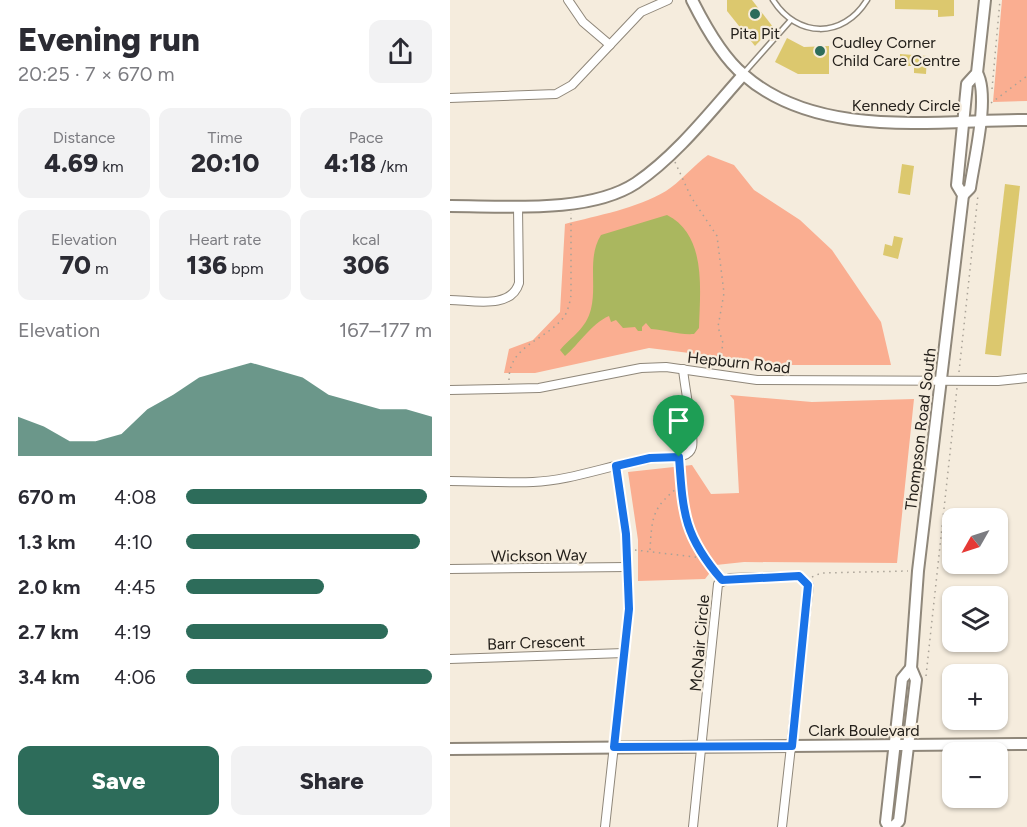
<!DOCTYPE html>
<meta charset="utf-8">
<style>
body{margin:0;font-family:Figtree,sans-serif;background:#f2f2f3;color:#2b2b33;height:100vh;display:flex;flex-direction:column;font-size:22px;white-space:nowrap}
*{box-sizing:border-box;margin:0}
p{font-size:20px;color:#7c7c81}
.icon{flex:none;width:33px;height:33px;fill:none;stroke:currentColor;stroke-width:2;stroke-linecap:round;stroke-linejoin:round}
.map{position:relative;flex:1;overflow:hidden}
.details{display:flex;flex-direction:column;background:#fff;width:450px}
.details>*{flex:none}
.needle{width:39px;rotate:231deg}
.tools{position:absolute;left:492px;top:508px;display:grid;gap:12px}
.tools a{display:grid;place-items:center;width:66px;height:66px;border-radius:12px;background:#fff;box-shadow:0 2px 4px #0004;font-size:30px}
.pin{position:absolute;display:grid;place-items:center;width:51px;height:51px;color:#fff;margin:-62px -26px;border-radius:50% 50% 50% 0;rotate:-45deg;box-shadow:0 0 6px #0007}
.pin .icon{rotate:45deg}
.round{display:grid;place-items:center;flex:none;width:63px;height:63px;border-radius:12px;background:#f2f2f3}
.overview{display:flex;align-items:center;justify-content:space-between;height:102px;padding:0 18px}
h1{font-size:33px;font-weight:800;line-height:45px}
.figures{display:grid;grid-template-columns:repeat(3,1fr);gap:9px;height:102px;padding:6px 18px}
.figures div{display:grid;align-content:center;border-radius:12px;background:#f2f2f3;text-align:center}
.figures b{font-size:26px;font-weight:800}
.figures small{font-size:16px;font-weight:400}
.figures p{font-size:16px}
.chart{height:168px;padding:12px 18px}
.chart p{display:flex;justify-content:space-between}
.chart svg{width:100%;height:108px;margin-top:6px;fill:#2d6c5a;opacity:.7}
.cta{display:flex;gap:12px;margin-top:auto;padding:12px 18px}
.cta a{flex:1;height:69px;border-radius:12px;background:#2d6c5a;color:#fff;font-size:24px;font-weight:800;line-height:69px;text-align:center}
.cta a+a{background:#f2f2f3;color:#2b2b33}
ul{padding:0 18px;list-style:none;font-size:20px}
li{display:grid;grid-template-columns:96px 72px 1fr;align-items:center;height:45px}
li i{height:15px;border-radius:8px;background:#2d6c5a}
main{display:flex;flex:1;min-height:0}
.map>svg:first-child{display:block}
</style>
<main>
<section class="details">
<div class="overview"><div><h1>Evening run</h1><p>20:25 · 7 × 670 m</p></div><a class="round"><svg class="icon" aria-label="share" viewBox="0 0 24 24"><path d="M12 15V3M7 8l5-5 5 5M5 13v7h14v-7"/></svg></a></div>
<div class="figures">
<div><p>Distance</p><b>4.69<small> km</small></b></div>
<div><p>Time</p><b>20:10</b></div>
<div><p>Pace</p><b>4:18<small> /km</small></b></div>
</div>
<div class="figures">
<div><p>Elevation</p><b>70<small> m</small></b></div>
<div><p>Heart rate</p><b>136<small> bpm</small></b></div>
<div><p>kcal</p><b>306</b></div>
</div>
<div class="chart"><p><span>Elevation</span>167–177 m</p>
<svg viewBox="0 0 160 44" preserveAspectRatio="none"><path d="M0 44V28L10 32L20 38L30 38L40 35L50 25L60 19L70 12L80 9L90 6L100 9L110 12L120 19L130 22L140 25L150 25L160 28V44z"/></svg>
</div>
<ul>
<li><b>670 m</b>4:08<i style="width:98%"></i></li>
<li><b>1.3 km</b>4:10<i style="width:95%"></i></li>
<li><b>2.0 km</b>4:45<i style="width:56%"></i></li>
<li><b>2.7 km</b>4:19<i style="width:82%"></i></li>
<li><b>3.4 km</b>4:06<i style="width:100%"></i></li>
</ul>
<div class="cta"><a>Save</a><a>Share</a></div>
</section>
<div class="map">
<svg width="577" height="827" viewBox="0 0 577 827">
<rect width="100%" height="100%" fill="#f5ecdd"/>
<g fill="#faae91">
<path d="M552,0H577V101L543,102Z"/>
<path d="M258,155L284,165L304,190L350,220L382,250L431,322L441,365H337L199,348L85,373H54L59,349L83,340L110,312L115,224C149,215 185,209 216,191C229,183 244,165 258,155Z"/>
<path d="M280,395L362,402L464,399L447,563L294,562L266,565L255,579L188,581V540L178,472L242,465L261,494L289,493L284,400Z"/>
</g>
<path fill="#aab75f" d="M217,215C257,235 250,290 249,328L244,334C228,335 217,330 201,329L196,323L192,327V331H188L185,327L173,328L166,320L161,322L159,316C141,324 130,343 115,356L110,350C122,336 136,329 141,309C147,285 137,257 151,235Z"/>
<g fill="#dcc86e">
<path d="M277,0H302L323,27L305,46L277,11Z"/>
<path d="M445,0H504V16L488,17V10L445,9Z"/>
<path d="M337,38L354,47L379,46V74H348L325,62Z"/>
<path d="M450,54L477,56L476,74L464,73V66H450Z"/>
<path d="M452,164L464,166L460,195L448,193Z"/>
<path d="M555,184L570,186L551,356L535,354Z"/>
<path d="M444,236L453,238L448,259L433,255L435,244L442,246Z"/>
</g>
<g fill="none" stroke-linecap="round" stroke-linejoin="round">
<defs>
<g id="lane">
<path d="M323,0C347,38 393,39 417,0"/>
<path d="M293,74L340,21"/>
</g>
<g id="street">
<path d="M118,0L133,22L160,45"/>
<path d="M0,98L106,94L122,85L191,12L218,0"/>
<path d="M0,300C22,300 61,310 69,283L68,207"/>
<path d="M0,390L89,388L191,368L216,367L307,380L548,381L577,378"/>
<path d="M0,481C28,481 55,483 83,482C129,480 173,459 219,457C228,457 239,457 242,447C245,440 234,383 233,369"/>
<path d="M0,569L178,567"/>
<path d="M0,659L174,653"/>
<path d="M155,827L179,609L176,533L166,466"/>
<path d="M243,827L268,584L280,578L349,576L359,585L332,827"/>
</g>
<g id="secondary">
<path d="M242,0C254,24 273,58 294,75C368,140 486,120 577,120"/>
<path d="M513,195L520,188C524,160 540,96 527,73"/>
<path d="M0,206C54,206 139,214 186,183C227,155 260,112 293,75"/>
<path d="M0,749L577,744"/>
<path d="M439,827L436,822L452,679L461,668"/>
<path d="M443,827L449,821L466,680L461,668L468,571L513,195L507,185L517,84L527,73L535,0"/>
</g>
</defs>
<use href="#lane" stroke="#8f877a" stroke-width="7"/>
<use href="#street" stroke="#8f877a" stroke-width="10"/>
<use href="#secondary" stroke="#8f877a" stroke-width="14"/>
<g stroke="#a9a297" stroke-width="1.5" stroke-dasharray="1.5 4.5" stroke-linecap="butt">
<path d="M542,89L550,0"/>
<path d="M541,103L577,76"/>
<path d="M225,162L241,197L267,236L274,293L268,327L273,343L271,355L266,365"/>
<path d="M509,372L528,195"/>
<path d="M59,380C59,345 95,341 114,317C118,311 120,302 121,295V213"/>
<path d="M229,464C233,513 234,536 267,575"/>
<path d="M185,550L245,557L254,560"/>
<path d="M200,550C202,514 203,507 231,485"/>
<path d="M362,577L371,573L458,571"/>
<path d="M476,676L507,388"/>
</g>
<use href="#lane" stroke="#fff" stroke-width="4"/>
<use href="#street" stroke="#fff" stroke-width="8"/>
<use href="#secondary" stroke="#fff" stroke-width="10"/>
</g>
<g fill="none" stroke-linecap="round" stroke-linejoin="round">
<defs>
<path id="route" d="M229,457C233,514 234,536 272,580L349,576L358,585L342,746L164,747L179,609L176,534L166,466L200,458Z"/>
</defs>
<use href="#route" stroke="#fff" stroke-width="12"/>
<use href="#route" stroke="#1a73e8" stroke-width="8"/>
</g>
<g fill="#2d6c5a" stroke="#f5ecdd" stroke-width="2">
<circle cx="305" cy="14" r="6"/>
<circle cx="370" cy="51" r="6"/>
</g>
<g text-anchor="middle" stroke-width="4.5" stroke-linejoin="round" paint-order="stroke">
<g font-size="16" fill="#24201b" stroke="#f5ecdd">
<text x="305" y="39">Pita Pit</text>
<text x="382" y="48" text-anchor="start">Cudley Corner<tspan x="382" dy="18">Child Care Centre</tspan></text>
</g>
<g font-size="16" fill="#24201b" stroke="#f5ecdd">
<text x="456" y="111">Kennedy Circle</text>
<text transform="translate(289 362) rotate(6)" y="6">Hepburn Road</text>
<text transform="translate(470 429) rotate(-83)" y="6">Thompson Road South</text>
<text transform="translate(89 555) rotate(-1)" y="6">Wickson Way</text>
<text transform="translate(86 642) rotate(-2)" y="6">Barr Crescent</text>
<text transform="translate(249 643) rotate(-85)" y="6">McNair Circle</text>
<text x="414" y="736">Clark Boulevard</text>
</g>
</g>
</svg>
<div class="tools">
<a><svg class="needle" viewBox="-14 -14 28 28"><path d="M0-13l5 13h-10z" fill="#e53935"/><path d="M0 13l5-13h-10z" fill="#7c7c81"/></svg></a>
<a><svg class="icon" aria-label="layers" viewBox="0 0 24 24"><path d="M12 4l9 5-9 5-9-5zM3 14l9 5 9-5"/></svg></a>
<a>+</a>
<a>−</a>
</div>
<div class="pin" style="left:229px;top:457px;background:#1e9e55"><svg class="icon" aria-label="arrive" viewBox="0 0 24 24"><path d="M6 21V4h12l-3 4 3 4H6"/></svg></div>
</div>
</main>
